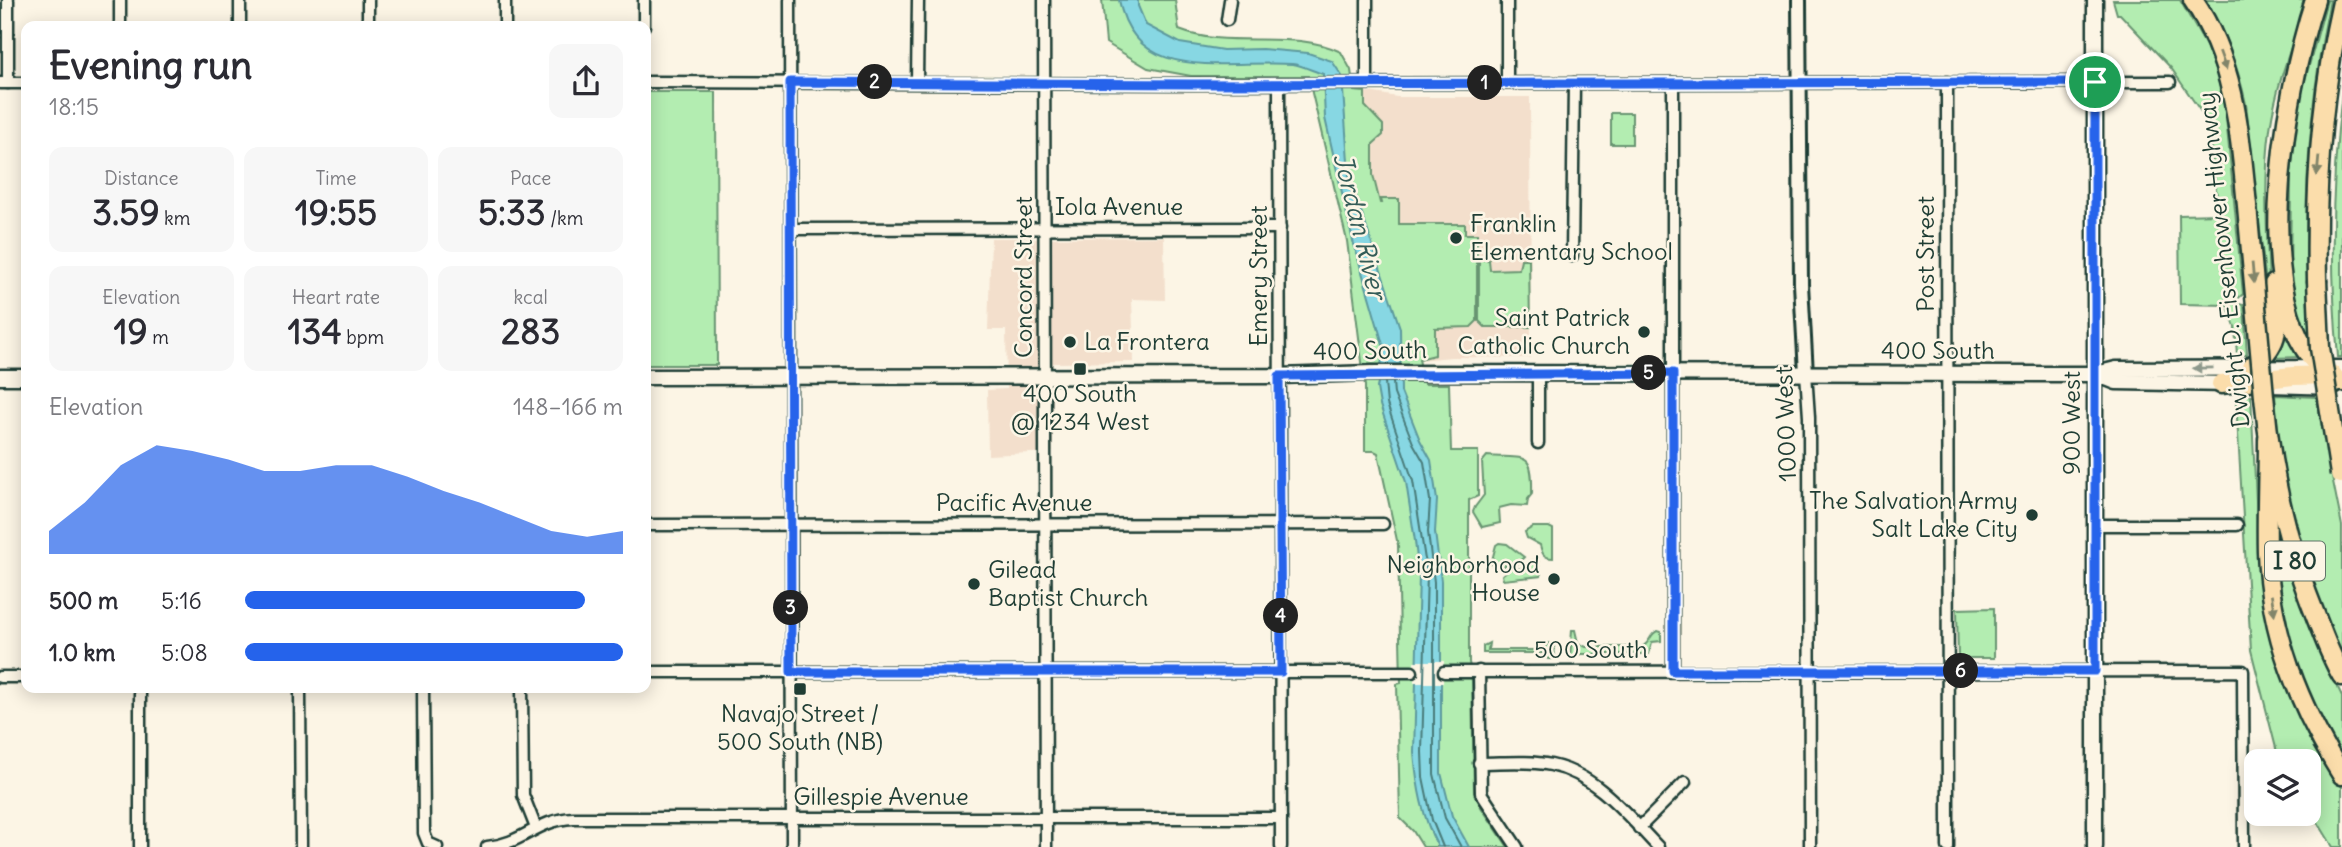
<!DOCTYPE html>
<meta charset="utf-8">
<style>
body{margin:0;font-family:Delius,sans-serif;background:#f7f7f7;color:#2b2b33;height:100vh;display:flex;flex-direction:column;font-size:26px;white-space:nowrap}
*{box-sizing:border-box;margin:0}
p{font-size:23px;color:#7c7c81}
.icon{flex:none;width:38px;height:38px;fill:none;stroke:currentColor;stroke-width:2;stroke-linecap:round;stroke-linejoin:round}
.map{position:relative;flex:1;overflow:hidden}
.side{position:absolute;left:21px;top:21px;width:630px;height:672px;display:flex;flex-direction:column;background:#fff;border-radius:14px;box-shadow:0 4px 18px #0003}
.side>*{flex:none}
.fabs{position:absolute;left:2244px;top:749px;display:grid;gap:14px}
.fabs a{display:grid;place-items:center;width:77px;height:77px;border-radius:14px;background:#fff;box-shadow:0 4px 18px #0003;font-size:35px}
.pin{position:absolute;display:grid;place-items:center;width:60px;height:60px;color:#fff;margin:-30px;border:4px solid #fff;border-radius:50%;box-shadow:0 2px 7px #0007}
.km{position:absolute;width:35px;height:35px;margin:-18px;border-radius:50%;background:#222;color:#fff;font-size:19px;line-height:35px;text-align:center}
.round{display:grid;place-items:center;flex:none;width:74px;height:74px;border-radius:14px;background:#f7f7f7}
.head{display:flex;align-items:center;justify-content:space-between;height:119px;padding:0 28px}
h1{font-size:38px;font-weight:800;line-height:52px}
.stats{display:grid;grid-template-columns:repeat(3,1fr);gap:10px;height:119px;padding:7px 28px}
.stats div{display:grid;align-content:center;border-radius:14px;background:#f7f7f7;text-align:center}
.stats b{font-size:35px;font-weight:800}
.stats small{font-size:19px;font-weight:400}
.stats p{font-size:19px}
.chart{height:196px;padding:14px 28px}
.chart p{display:flex;justify-content:space-between}
.chart svg{width:100%;height:126px;margin-top:7px;fill:#2563eb;opacity:.7}
ul{padding:0 28px;list-style:none;font-size:23px}
li{display:grid;grid-template-columns:112px 84px 1fr;align-items:center;height:52px}
li i{height:18px;border-radius:9px;background:#2563eb}
.map>svg:first-child{display:block}
</style>
<div class="map">
<svg width="2342" height="847" viewBox="0 0 2342 847">
<rect width="100%" height="100%" fill="#fcf5e5"/>
<filter id="ink" filterUnits="userSpaceOnUse"><feTurbulence type="fractalNoise" baseFrequency=".0143" numOctaves="2"/><feDisplacementMap in="SourceGraphic" scale="14" xChannelSelector="R" yChannelSelector="G"/><feConvolveMatrix kernelMatrix="1 2 1 2 8 2 1 2 1" color-interpolation-filters="sRGB"/></filter>
<g filter="url(#ink)">
<g fill="#f3dfcc">
<path d="M1354,89L1397,97H1530L1531,358L1452,357L1419,360L1397,302L1355,105Z"/>
<path d="M1164,237L1165,300L1132,299L1134,362L1053,363V452L988,455L987,390L1007,389L1006,330H988L991,238Z"/>
</g>
<g fill="#b3edb1" stroke="#699572" stroke-width="2">
<path d="M1102,0H1175L1179,30C1230,50 1292,28 1341,52L1351,70L1354,91L1365,92V106L1383,125V135L1373,144V175L1380,203H1382L1381,199H1399V224H1465V234H1477V321L1471,327L1435,328V355L1419,359L1424,384H1449L1451,451H1478V496L1469,500V662L1472,681L1474,792L1481,807L1508,847H1423L1413,831L1400,818L1397,684L1401,683L1398,545L1378,453L1374,451H1365V386L1347,241L1308,76H1191L1148,68L1106,43Z"/>
<path d="M2113,0H2180L2206,46L2217,75L2225,107L2243,294L2233,303L2244,305L2247,355H2237L2235,327L2227,305L2180,304L2179,215L2219,214L2208,122L2171,68L2120,14H2117Z"/>
<path d="M2205,0H2308C2293,42 2276,85 2270,129C2262,190 2269,266 2271,329L2246,104C2238,67 2226,32 2205,0Z"/>
<path d="M2327,0H2330C2307,112 2301,223 2310,337L2305,332L2290,293L2291,172L2301,95Z"/>
<path d="M646,92H716L717,365H646Z"/>
<path d="M2342,93V357H2338C2330,268 2331,181 2342,93Z"/>
<rect x="1611" y="113" width="21" height="31"/>
<path d="M1479,259L1489,260L1490,270L1519,269L1521,259H1529L1530,327H1485L1479,321Z"/>
<path d="M2279,305L2303,357L2272,358Z"/>
<path d="M2245,395H2251L2259,564L2267,618L2277,661L2299,715L2308,736L2342,787V847H2333L2308,806V761H2281L2278,756L2251,650L2236,401Z"/>
<path d="M2275,395L2316,397L2342,526V664L2300,560L2280,458Z"/>
<path d="M1487,456C1526,459 1533,450 1532,494L1528,499L1527,506L1511,505L1499,508L1500,523L1482,527L1473,512L1475,507L1484,495L1482,462Z"/>
<path d="M1533,527H1549L1553,529V558C1543,558 1542,553 1540,545L1527,538L1525,532Z"/>
<path d="M2279,534L2291,578L2308,626L2342,696V759C2314,710 2290,660 2280,605C2276,582 2275,558 2273,535Z"/>
<path d="M1499,543L1507,544L1524,557L1517,564L1508,562L1502,568L1491,564L1496,545Z"/>
<path d="M1538,560L1541,576L1503,580L1502,575L1511,567L1520,569L1531,561Z"/>
<path d="M1994,608V658H1958L1957,609Z"/>
<path d="M1572,630H1575L1578,643L1586,647H1641C1651,644 1649,633 1658,631L1661,632V641L1652,642L1649,654H1581L1570,659Z"/>
<path d="M1489,643L1488,650H1544L1548,643L1551,644L1554,646L1555,659H1548L1544,653H1483V646Z"/>
</g>
<path fill="#87d7e3" stroke="#5d999d" stroke-width="2" d="M1119,0H1138V6L1146,25L1180,43L1223,50L1262,49L1308,53L1332,61L1342,76L1349,175L1400,328L1401,392L1420,440L1431,460L1437,500L1435,532L1441,581V773L1452,816L1469,847H1438C1422,817 1417,786 1414,752L1419,576L1415,541L1406,482L1380,405L1377,388L1384,348L1353,241L1325,118L1323,74C1313,71 1302,65 1292,64C1227,59 1136,86 1119,0Z"/>
<path fill="#fcf5e5" d="M1414,661H1444L1443,683H1414Z"/>
<g fill="none" stroke-linecap="round" stroke-linejoin="round">
<g stroke="#497b7a" stroke-width="2">
<path d="M1385,382L1387,404L1413,481L1427,573L1422,752L1423,777L1432,820L1443,847"/>
<path d="M1393,382L1394,394L1413,443L1424,462L1430,500L1428,532L1434,582V774L1445,818L1461,847"/>
</g>
<defs>
<g id="minor">
<path d="M120,0V26"/>
<path d="M240,0V26"/>
<path d="M368,0V26"/>
<path d="M505,0V26"/>
<path d="M790,0L792,847"/>
<path d="M1044,0L1046,847"/>
<path d="M1367,0V83"/>
<path d="M1507,0V83"/>
<path d="M1227,20L1230,0"/>
<path d="M644,26V0"/>
<path d="M646,82L1191,84L2170,82"/>
<path d="M917,82L918,0"/>
<path d="M1947,82L1948,847"/>
<path d="M0,83H26"/>
<path d="M8,83V0"/>
<path d="M1673,83V671"/>
<path d="M1279,84L1281,847"/>
<path d="M791,229L1280,228"/>
<path d="M1572,256L1574,83"/>
<path d="M1538,373V443"/>
<path d="M1806,373L1809,417L1810,847"/>
<path d="M646,525L1383,524"/>
<path d="M2095,525H2237"/>
<path d="M1479,671L1481,793L1517,847"/>
<path d="M646,672H1412"/>
<path d="M1444,672L2243,671L2244,847"/>
<path d="M0,677H26"/>
<path d="M140,688V847"/>
<path d="M300,688L301,847"/>
<path d="M423,688L424,833L428,843L437,847"/>
<path d="M522,688L523,795L536,828"/>
<path d="M1479,763C1503,763 1528,760 1551,765C1596,774 1628,816 1658,847"/>
<path d="M1639,828L1685,782"/>
<path d="M487,847C523,844 536,820 573,818H1281"/>
</g>
<path id="tertiary" d="M1799,0L1801,284L1806,373"/>
<g id="secondary">
<path d="M2095,0V847"/>
<path d="M2096,374L2116,382L2229,384"/>
<path d="M0,377H26"/>
<path d="M646,377L1279,376L1371,373L2096,374L2116,369L2342,368"/>
<path d="M2270,385L2334,387"/>
</g>
<g id="motorway">
<path d="M2193,0C2235,61 2240,134 2247,206"/>
<path d="M2315,0C2287,84 2237,336 2342,382"/>
<path d="M2317,280C2315,186 2321,93 2342,2"/>
<path d="M2251,367C2285,341 2276,323 2274,284"/>
<path d="M2221,384L2293,376L2333,375"/>
<path d="M2264,396C2271,474 2288,549 2318,622C2325,640 2332,659 2342,676"/>
<path d="M2268,439C2268,477 2266,515 2267,552C2270,634 2299,706 2342,775"/>
</g>
</defs>
<use href="#minor" stroke="#1f3d34" stroke-width="15"/>
<use href="#tertiary" stroke="#1f3d34" stroke-width="18"/>
<use href="#secondary" stroke="#1f3d34" stroke-width="19"/>
<use href="#motorway" stroke="#1f3d34" stroke-width="23"/>
<use href="#minor" stroke="#fcf5e5" stroke-width="10"/>
<use href="#tertiary" stroke="#fcf5e5" stroke-width="12"/>
<use href="#secondary" stroke="#fcf5e5" stroke-width="14"/>
<use href="#motorway" stroke="#fbddab" stroke-width="18"/>
<defs>
<g id="motorway-bridge">
<path d="M2247,206L2264,396"/>
<path d="M2317,280L2320,348L2340,474"/>
</g>
</defs>
<use href="#motorway-bridge" stroke="#1f3d34" stroke-width="23" stroke-linecap="butt"/>
<use href="#motorway-bridge" stroke="#fbddab" stroke-width="18"/>
</g>
<defs><path id="oneway-solid" d="M-6-.8H1V-3.2L6.5 0L1 3.2V.8H-6Z" transform="scale(1.75)"/></defs>
<g fill="#82856a">
<use href="#oneway-solid" transform="translate(2223 61) rotate(70)"/>
<use href="#oneway-solid" transform="translate(2318 166) rotate(95)"/>
<use href="#oneway-solid" transform="translate(2253 273) rotate(85)"/>
<use href="#oneway-solid" transform="translate(2273 605) rotate(81)"/>
</g>
<use fill="#8e998c" href="#oneway-solid" transform="translate(2203 368) rotate(179)"/>
</g>
<g fill="none" stroke-linecap="round" stroke-linejoin="round" filter="url(#ink)">
<defs>
<path id="route" d="M790,82L1191,84L2095,82V671H1673V373L1279,376L1281,672H791Z"/>
</defs>
<use href="#route" stroke="#fff" stroke-width="14"/>
<use href="#route" stroke="#2563eb" stroke-width="9"/>
</g>
<g fill="#1f3d34" stroke="#fcf5e5" stroke-width="2.5">
<circle cx="1456" cy="238" r="7"/>
<circle cx="1644" cy="332" r="7"/>
<circle cx="1070" cy="342" r="7"/>
<rect x="1073" y="362" width="14" height="14" rx="3.5"/>
<circle cx="2032" cy="515" r="7"/>
<circle cx="1554" cy="579" r="7"/>
<circle cx="974" cy="584" r="7"/>
<rect x="793" y="682" width="14" height="14" rx="3.5"/>
</g>
<g text-anchor="middle" stroke-width="5" stroke-linejoin="round" paint-order="stroke">
<rect fill="#fcf5e5" stroke="#617469" stroke-width="2" x="2265" y="541.5" width="60" height="39" rx="5"/>
<g font-size="23" font-weight="bold" fill="#1f3d34">
<text x="2295" y="569">I 80</text>
</g>
<g font-size="24" fill="#1f3d34" stroke="#fcf5e5">
<text x="1119" y="215">Iola Avenue</text>
<text transform="translate(1926 254) rotate(-90)" y="8">Post Street</text>
<text transform="translate(2224 260) rotate(-96)" y="8">Dwight D. Eisenhower Highway</text>
<text transform="translate(1259 276) rotate(-90)" y="8">Emery Street</text>
<text transform="translate(1024 277) rotate(-90)" y="8">Concord Street</text>
<text transform="translate(1370 351) rotate(-1)" y="8">400 South</text>
<text x="1938" y="359">400 South</text>
<text transform="translate(2072 423) rotate(-90)" y="8">900 West</text>
<text transform="translate(1786 424) rotate(-92)" y="8">1000 West</text>
<text x="1014" y="511">Pacific Avenue</text>
<text x="1591" y="658">500 South</text>
<text x="881" y="805">Gillespie Avenue</text>
</g>
<g font-size="24" fill="#1f3d34" stroke="#fcf5e5" text-anchor="start">
<text x="1470" y="232">Franklin<tspan x="1470" dy="28">Elementary School</tspan></text>
<text x="1630" y="326" text-anchor="end">Saint Patrick<tspan x="1630" dy="28">Catholic Church</tspan></text>
<text x="1084" y="350">La Frontera</text>
<text x="1080" y="402" text-anchor="middle">400 South<tspan x="1080" dy="28">@ 1234 West</tspan></text>
<text x="2018" y="509" text-anchor="end">The Salvation Army<tspan x="2018" dy="28">Salt Lake City</tspan></text>
<text x="1540" y="573" text-anchor="end">Neighborhood<tspan x="1540" dy="28">House</tspan></text>
<text x="988" y="578">Gilead<tspan x="988" dy="28">Baptist Church</tspan></text>
<text x="800" y="722" text-anchor="middle">Navajo Street /<tspan x="800" dy="28">500 South (NB)</tspan></text>
</g>
<g font-size="26" font-style="italic" fill="#345c57" stroke="#fcf5e5">
<text transform="translate(1360 226) rotate(76)" y="9">Jordan River</text>
</g>
</g>
</svg>
<div class="fabs">
<a><svg class="icon" aria-label="layers" viewBox="0 0 24 24"><path d="M12 4l9 5-9 5-9-5zM3 14l9 5 9-5"/></svg></a>
</div>
<div class="pin" style="left:2095px;top:82px;background:#1e9e55"><svg class="icon" aria-label="arrive" viewBox="0 0 24 24"><path d="M6 21V4h12l-3 4 3 4H6"/></svg></div>
<b class="km" style="left:1485px;top:83px">1</b>
<b class="km" style="left:875px;top:82px">2</b>
<b class="km" style="left:791px;top:608px">3</b>
<b class="km" style="left:1281px;top:616px">4</b>
<b class="km" style="left:1649px;top:373px">5</b>
<b class="km" style="left:1961px;top:671px">6</b>
<section class="side">
<div class="head"><div><h1>Evening run</h1><p>18:15</p></div><a class="round"><svg class="icon" aria-label="share" viewBox="0 0 24 24"><path d="M12 15V3M7 8l5-5 5 5M5 13v7h14v-7"/></svg></a></div>
<div class="stats">
<div><p>Distance</p><b>3.59<small> km</small></b></div>
<div><p>Time</p><b>19:55</b></div>
<div><p>Pace</p><b>5:33<small> /km</small></b></div>
</div>
<div class="stats">
<div><p>Elevation</p><b>19<small> m</small></b></div>
<div><p>Heart rate</p><b>134<small> bpm</small></b></div>
<div><p>kcal</p><b>283</b></div>
</div>
<div class="chart"><p><span>Elevation</span>148–166 m</p>
<svg viewBox="0 0 160 44" preserveAspectRatio="none"><path d="M0 44V36L10 26L20 13L30 6L40 8L50 11L60 15L70 15L80 13L90 13L100 17L110 22L120 26L130 31L140 36L150 38L160 36V44z"/></svg>
</div>
<ul>
<li><b>500 m</b>5:16<i style="width:90%"></i></li>
<li><b>1.0 km</b>5:08<i style="width:100%"></i></li>
</ul>
</section>
</div>
